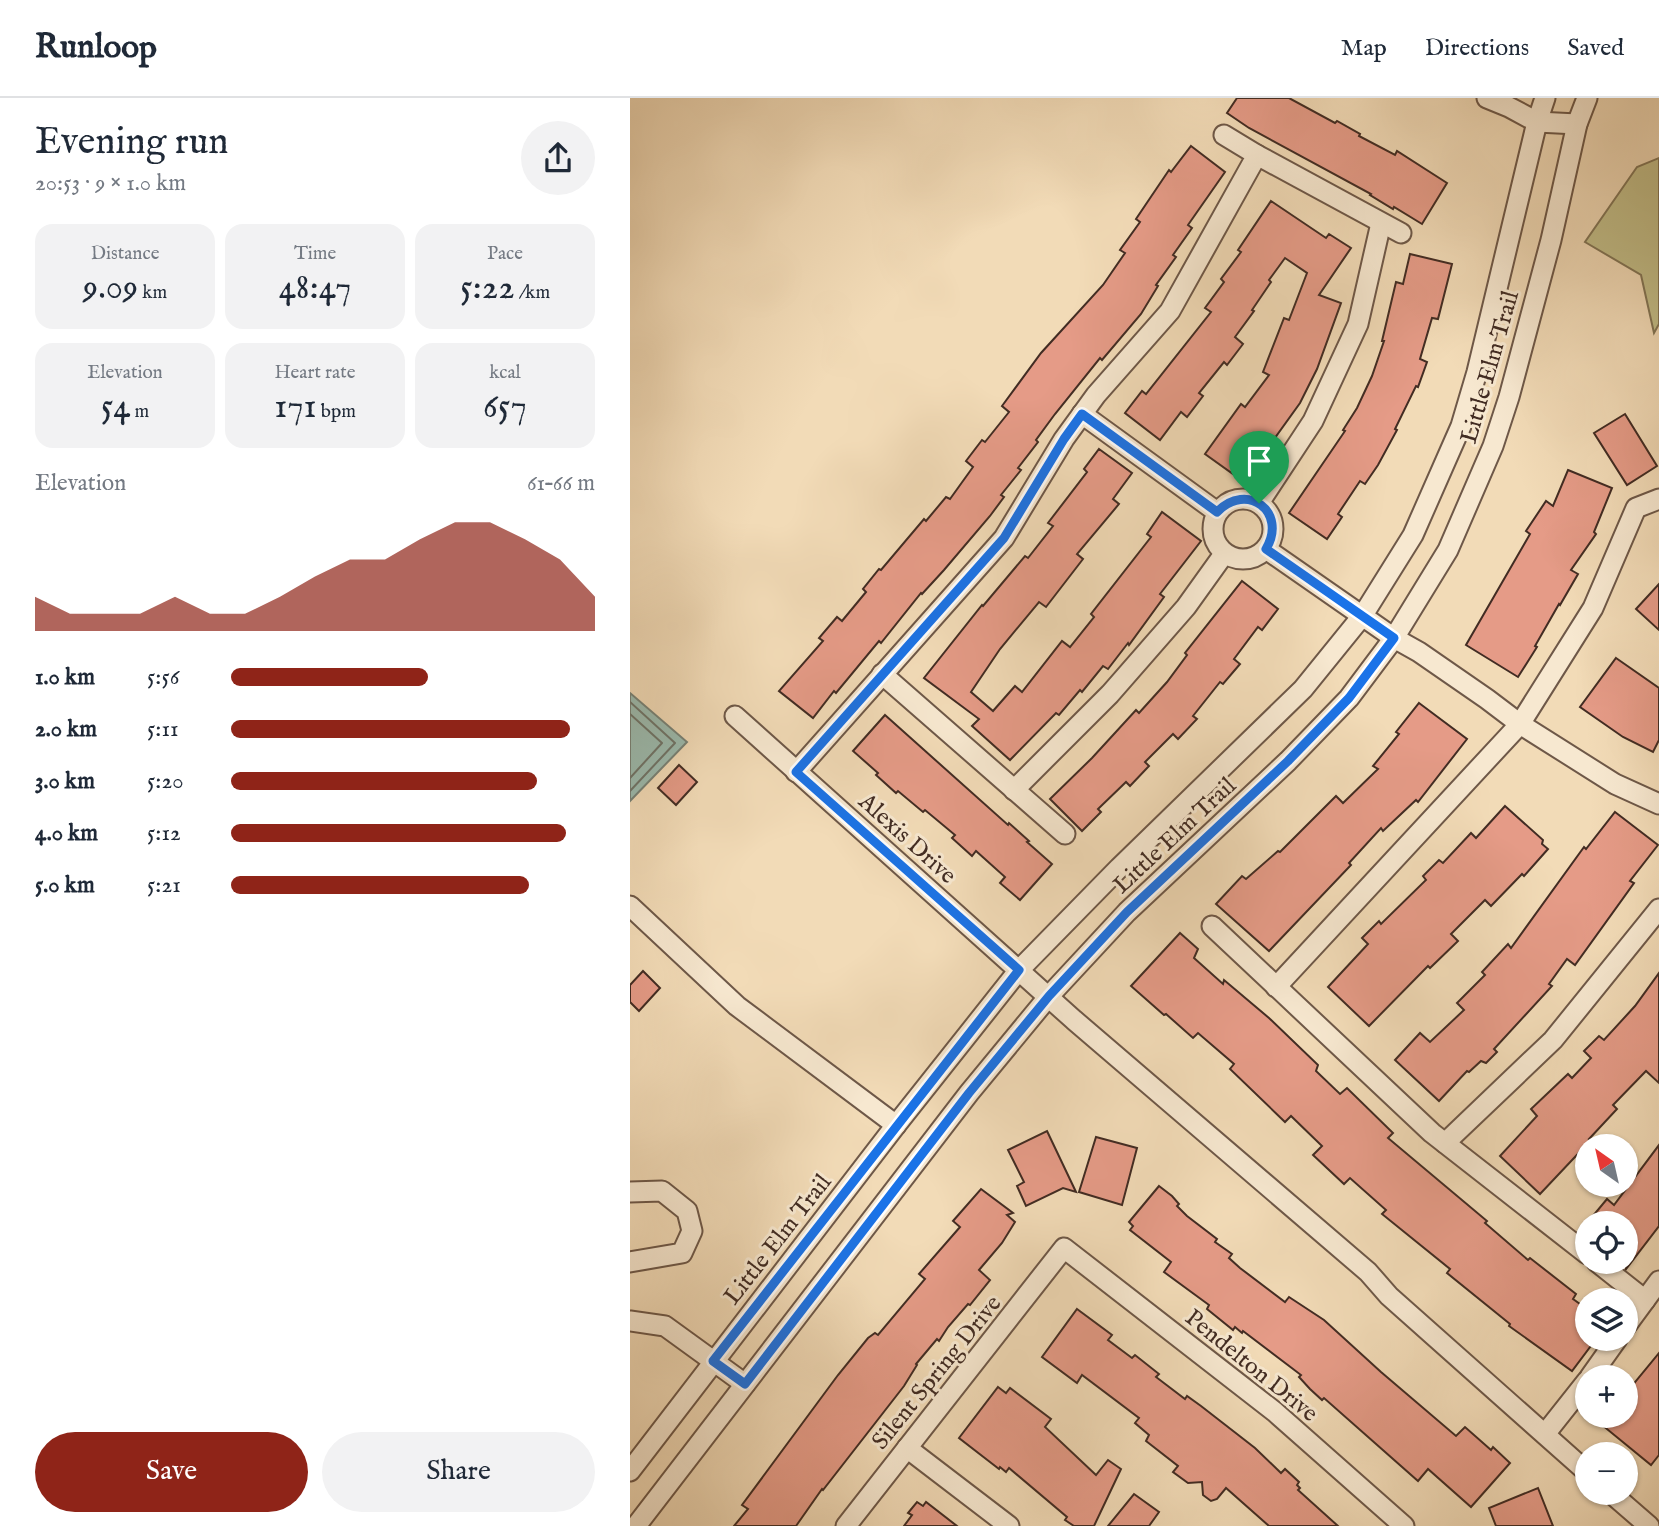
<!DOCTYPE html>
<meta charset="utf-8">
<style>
body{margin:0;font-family:"IM FELL English",serif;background:#f2f2f3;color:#1f2937;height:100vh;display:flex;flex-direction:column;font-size:26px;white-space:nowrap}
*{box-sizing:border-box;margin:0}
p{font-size:23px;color:#747a83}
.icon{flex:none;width:38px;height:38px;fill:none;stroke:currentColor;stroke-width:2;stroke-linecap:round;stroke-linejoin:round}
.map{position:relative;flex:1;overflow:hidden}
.sheet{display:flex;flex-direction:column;background:#fff;width:630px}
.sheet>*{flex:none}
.needle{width:46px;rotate:326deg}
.tools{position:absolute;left:945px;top:1036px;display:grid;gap:14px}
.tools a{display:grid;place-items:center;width:63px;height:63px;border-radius:50%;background:#fff;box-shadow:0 2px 5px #0004;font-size:35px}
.pin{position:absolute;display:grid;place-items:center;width:60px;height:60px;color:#fff;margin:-72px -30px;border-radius:50% 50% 50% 0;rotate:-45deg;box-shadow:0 0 7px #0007}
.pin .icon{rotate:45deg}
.round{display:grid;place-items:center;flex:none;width:74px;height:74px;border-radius:37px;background:#f2f2f3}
.headline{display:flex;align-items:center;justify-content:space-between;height:119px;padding:0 35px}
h1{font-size:38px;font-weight:600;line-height:52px}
.figures{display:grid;grid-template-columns:repeat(3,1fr);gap:10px;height:119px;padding:7px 35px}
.figures div{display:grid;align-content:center;border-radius:18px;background:#f2f2f3;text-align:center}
.figures b{font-size:35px;font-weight:600}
.figures small{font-size:19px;font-weight:400}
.figures p{font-size:19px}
.chart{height:196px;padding:14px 35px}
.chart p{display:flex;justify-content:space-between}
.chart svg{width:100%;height:126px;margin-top:7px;fill:#8f2418;opacity:.7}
.action{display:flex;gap:14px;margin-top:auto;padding:14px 35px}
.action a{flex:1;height:80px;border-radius:42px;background:#8f2418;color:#fff;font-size:28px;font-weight:600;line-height:80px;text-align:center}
.action a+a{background:#f2f2f3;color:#1f2937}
ul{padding:0 35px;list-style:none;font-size:23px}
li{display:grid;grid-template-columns:112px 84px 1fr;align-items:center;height:52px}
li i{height:18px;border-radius:9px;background:#8f2418}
header{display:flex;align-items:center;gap:42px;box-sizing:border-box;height:98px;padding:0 35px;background:#fff;border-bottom:2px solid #e0e1e3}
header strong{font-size:33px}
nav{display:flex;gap:38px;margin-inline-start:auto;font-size:24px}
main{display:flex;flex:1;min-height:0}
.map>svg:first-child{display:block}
</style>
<header>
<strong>Runloop</strong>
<nav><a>Map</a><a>Directions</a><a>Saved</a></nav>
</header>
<main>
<section class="sheet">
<div class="headline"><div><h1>Evening run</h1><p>20:53 · 9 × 1.0 km</p></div><a class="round"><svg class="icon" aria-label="share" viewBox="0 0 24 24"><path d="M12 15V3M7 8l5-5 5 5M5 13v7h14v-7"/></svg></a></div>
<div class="figures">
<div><p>Distance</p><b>9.09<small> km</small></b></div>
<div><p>Time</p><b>48:47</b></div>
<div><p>Pace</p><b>5:22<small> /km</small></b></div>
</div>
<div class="figures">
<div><p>Elevation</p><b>54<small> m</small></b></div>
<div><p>Heart rate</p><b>171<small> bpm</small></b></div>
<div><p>kcal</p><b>657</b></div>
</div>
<div class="chart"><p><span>Elevation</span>61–66 m</p>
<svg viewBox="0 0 160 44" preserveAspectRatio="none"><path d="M0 44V32L10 38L20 38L30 38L40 32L50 38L60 38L70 32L80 25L90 19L100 19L110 12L120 6L130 6L140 12L150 19L160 32V44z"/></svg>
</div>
<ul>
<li><b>1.0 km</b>5:56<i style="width:54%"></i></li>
<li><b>2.0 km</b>5:11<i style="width:93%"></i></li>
<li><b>3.0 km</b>5:20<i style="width:84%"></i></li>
<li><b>4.0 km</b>5:12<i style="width:92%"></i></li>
<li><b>5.0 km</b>5:21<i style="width:82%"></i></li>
</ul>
<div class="action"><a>Save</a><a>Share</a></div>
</section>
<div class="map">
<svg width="1029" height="1428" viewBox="0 0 1029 1428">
<rect width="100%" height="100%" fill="#f2dbb7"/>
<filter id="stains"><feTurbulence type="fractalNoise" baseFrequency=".00286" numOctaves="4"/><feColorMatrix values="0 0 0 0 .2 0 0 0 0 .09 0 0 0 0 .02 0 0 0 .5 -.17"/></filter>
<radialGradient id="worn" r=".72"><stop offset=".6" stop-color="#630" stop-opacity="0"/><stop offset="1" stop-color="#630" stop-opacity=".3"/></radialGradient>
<path fill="#c2be89" stroke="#827556" stroke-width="2" d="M1029,60V226L1024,235L1011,177L955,144L1007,69Z"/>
<path fill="#9bbbaf" stroke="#778277" stroke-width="2" d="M0,595L57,644L0,703Z"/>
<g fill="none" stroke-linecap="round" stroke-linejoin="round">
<g stroke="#6e7469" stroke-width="2">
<path d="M0,604L45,645L0,693"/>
<path d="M0,616L32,645L0,680"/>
</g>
</g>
<g fill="#e59b87" stroke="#422c23" stroke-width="2">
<path d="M607,0H659L705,25L707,23L730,36L729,38L765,57L767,53L817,85L792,126L764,109L763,111L740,97L741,96L619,30L597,15Z"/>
<path d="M561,48L595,74L558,127L562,130L543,157L546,159L526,187L528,188L511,216L472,262L470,260L425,316L406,342L408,344L388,370L391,372L371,397L374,399L360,418L314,472L292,496L291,495L251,545L249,543L206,595L204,593L183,620L149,593L193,543L189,540L207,519L212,523L236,494L233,491L249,471L251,472L294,421L296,423L316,399L320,401L343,369L336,363L352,342L355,344L379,314L372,308L411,255L473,187L495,155L490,152L510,124L506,121L539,72L541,74Z"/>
<path d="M641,103L696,140L699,136L721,150L689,197L711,205L687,271L670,305L634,355L631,353L610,381L575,356L611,306L615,309L639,277L633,274L654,220L659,222L677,175L655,160L639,182L641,184L622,212L624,213L605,239L613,246L597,267L594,264L569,295L573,298L557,319L551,314L530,342L495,315L512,293L516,296L581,214L575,210L594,184L591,181L611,154L608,152Z"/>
<path d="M780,156L822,166L808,221L802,220L790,261L797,264L788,289L786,288L765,331L767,332L748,367L735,386L730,383L708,416L712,419L697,441L659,415L715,333L713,332L727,310L742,278L754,243H752L766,184L773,186Z"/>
<path d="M995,316L1027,368L997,387L964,335Z"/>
<path d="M469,351L502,375L483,401L489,406L447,456L453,461L416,509L409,504L370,551L341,594L363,613L385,588L392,594L432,543L440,549L464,519L461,516L521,439L517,436L532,414L571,443L530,496L534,499L499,547L498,545L478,571L473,568L452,594L450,592L429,617L426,615L380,662L342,628L349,621L294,580L352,507L353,508L395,458L398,460L423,428L418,425L457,374L454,371Z"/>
<path d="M938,372L982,390L964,434L966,436L941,472L948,476L930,507L929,506L905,548L907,549L888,579L836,547L900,436L896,433L916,403L923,408Z"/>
<path d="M612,483L648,511L632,532L628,529L604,561L610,566L593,586L590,584L563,618L567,621L548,641L543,636L515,664L519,668L500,688L496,684L468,711L471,714L452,733L420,701L462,660L506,612L509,615L537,584L557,557L555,555Z"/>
<path d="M1029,486V532L1006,511Z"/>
<path d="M986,560L1029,590V642L1023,654L993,639L950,609Z"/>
<path d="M789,605L837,641L788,704L786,702L753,733L751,730L719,765L721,767L639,853L586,806L612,778L616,781L648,753L650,754L706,698L713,705L748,671L743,668L769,636L766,634Z"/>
<path d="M255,617L378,727L379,725L399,743L397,744L422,766L390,802L370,785L375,779L346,753L342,758L322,740L325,737L295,712L293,714L268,693L266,695L246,677L248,675L223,653Z"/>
<path d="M49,667L67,684L46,707L28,690Z"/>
<path d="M875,708L913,742L912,746L918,751L894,778L892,776L861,808L855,802L821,836L828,843L800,870L798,868L739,928L698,889L738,846L732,840L749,823L751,826L796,782L793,778L809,762L813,765L841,735L846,740Z"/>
<path d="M985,714L1028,747L1000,783L1004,785L945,867L937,861L919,886L922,888L864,951L867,954L856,965L851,963L839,974L837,973L809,1003L765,962L790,935L800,944L834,912L827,905L855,877L852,874L878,846L881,850L954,749L956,751Z"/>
<path d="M550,835L568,851L564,860L593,886L594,882L639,920L688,967L686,973L710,996L717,990L763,1035L758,1040L857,1123L855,1125L898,1162L900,1160L946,1196L943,1201L957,1211V1241H966L942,1273L879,1228L880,1226L817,1175L820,1171L752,1116L756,1112L720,1080L714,1086L683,1057L692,1048L661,1018L655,1024L600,971L604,966L568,935L563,940L536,916L534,917L501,888Z"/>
<path d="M13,873L30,890L9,913L0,904V887Z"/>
<path d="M1029,875V985L1016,973L983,1007L987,1011L959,1041L961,1042L910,1096L870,1058L907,1018L901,1011L938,976L942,980L961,960L954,953L969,938L974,942L1005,908Z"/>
<path d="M417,1033L446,1094L433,1090L396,1108L387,1088L394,1084L378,1052Z"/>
<path d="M466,1039L507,1050L492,1107L449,1094Z"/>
<path d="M1029,1047V1128L996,1171V1125H957L977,1101L984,1107Z"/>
<path d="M529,1088L542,1098L549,1106L547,1108L557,1118L587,1141L585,1144L602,1156L599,1160L610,1170L655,1204L659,1199L694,1222L751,1274L826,1338L835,1329L861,1352L863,1349L880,1365L841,1409L798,1371L788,1383L694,1300L692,1302L680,1291L669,1279L671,1277L613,1233L612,1235L605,1229L603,1232L577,1211L579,1207L534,1174L541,1164L500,1132L503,1128L499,1124Z"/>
<path d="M351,1091L383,1115L377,1117L385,1124L372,1145L349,1172L360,1182L340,1207L338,1206L318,1229L309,1243L307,1241L286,1266L287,1267L274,1288L193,1392L192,1391L166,1428H104L118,1411L112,1407L208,1277L238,1240L245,1235L248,1237L295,1181L289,1176L330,1129L323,1123Z"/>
<path d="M447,1211L482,1237L478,1242L502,1260L505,1257L529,1276L526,1279L555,1301L557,1298L571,1308L625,1350L651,1375L655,1371L669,1384L667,1387L670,1390L668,1392L708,1428H639L596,1390L587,1401L581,1403L573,1397L572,1384L558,1385L543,1374L548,1368L516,1343L519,1337L505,1325L509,1320L452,1277L447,1285L412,1259Z"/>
<path d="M1029,1255V1357L1021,1367L972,1327L980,1318H996V1307L1002,1300L996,1295Z"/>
<path d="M368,1289L376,1295L380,1290L421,1321L415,1329L466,1377L478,1362L491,1371L464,1428H444L435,1422L437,1419L379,1370L376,1374L370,1369L369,1371L329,1340Z"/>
<path d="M908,1390L923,1428H866L859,1410Z"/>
<path d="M504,1396L529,1414L519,1428H478Z"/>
<path d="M287,1404L293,1408L296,1404L327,1428H274L282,1417L278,1415Z"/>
</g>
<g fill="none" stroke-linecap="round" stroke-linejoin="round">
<defs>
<g id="minor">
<path d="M857,0L879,9L907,24L947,26"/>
<path d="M627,57L771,135"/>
<path d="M452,316L587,414"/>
<circle cx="613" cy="431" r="30"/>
<path d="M629,405L683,323L728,226L751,125"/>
<path d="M636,451L764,540L789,554L857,601L890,626L985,686L1029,706"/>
<path d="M252,576L435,736"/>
<path d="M105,618L444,922L738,1174L759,1198L957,1374"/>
<path d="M166,674L374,440L434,341L466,297L540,213L627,57L594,37"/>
<path d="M384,692L480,596L556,509L594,456"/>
<path d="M0,808L107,908L266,1027"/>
<path d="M582,828L802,1035L957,1156"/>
<path d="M646,889L890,626L963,510L1006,410L1029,401"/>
<path d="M815,1045L923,942L1029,811"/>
<path d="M0,1094L32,1093L57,1113L62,1133L52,1155L0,1164"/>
<path d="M967,1164L1015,1202"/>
<path d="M0,1223L35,1228L115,1286"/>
<path d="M996,1228L1029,1183"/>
<path d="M960,1279L987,1241"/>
<path d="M915,1336L957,1283"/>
<path d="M277,1350L379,1428"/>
<path d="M0,1373L266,1027L389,872L489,770L673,591L733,517L783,437L831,328L847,274L907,24L915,0"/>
<path d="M981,1395L1019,1428"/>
<path d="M6,1428L339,995L419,898L497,814L658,663L719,600L764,540L818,452L863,348L879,299L921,142L947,26L957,0"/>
<path d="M216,1428L434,1150L645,1314L774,1428"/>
</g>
</defs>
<use href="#minor" stroke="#6e5848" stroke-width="23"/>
<use href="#minor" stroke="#f7e8d0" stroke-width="19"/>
</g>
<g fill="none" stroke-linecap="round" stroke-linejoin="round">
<defs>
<path id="route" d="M452,316L587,414C617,383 658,414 636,451L764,540L719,600L658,663L497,814L419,898L339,995L115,1286L83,1263L389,872L166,674L374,440L434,341Z"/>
</defs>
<use href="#route" stroke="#fff" stroke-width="14"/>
<use href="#route" stroke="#1a73e8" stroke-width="9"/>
</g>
<g text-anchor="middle" stroke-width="6" stroke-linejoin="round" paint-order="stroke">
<g font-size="24" fill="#422c23" stroke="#f7e8d0">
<text transform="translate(859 269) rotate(-74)" y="8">Little Elm Trail</text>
<text transform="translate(544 737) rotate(-43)" y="8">Little Elm Trail</text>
<text transform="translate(278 740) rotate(42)" y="8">Alexis Drive</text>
<text transform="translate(147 1141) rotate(-52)" y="8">Little Elm Trail</text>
<text transform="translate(622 1267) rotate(39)" y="8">Pendelton Drive</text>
<text transform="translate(306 1274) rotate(-51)" y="8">Silent Spring Drive</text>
</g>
</g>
<rect width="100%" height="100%" filter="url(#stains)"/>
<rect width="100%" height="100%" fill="url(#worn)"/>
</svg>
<div class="tools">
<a><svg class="needle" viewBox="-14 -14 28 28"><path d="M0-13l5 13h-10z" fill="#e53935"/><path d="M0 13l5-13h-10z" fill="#747a83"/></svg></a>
<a><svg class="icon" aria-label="locate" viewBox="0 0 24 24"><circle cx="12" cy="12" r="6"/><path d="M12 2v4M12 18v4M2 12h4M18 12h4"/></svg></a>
<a><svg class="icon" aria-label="layers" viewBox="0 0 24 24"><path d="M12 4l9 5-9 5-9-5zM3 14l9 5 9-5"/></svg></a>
<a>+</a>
<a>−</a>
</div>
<div class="pin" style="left:629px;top:405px;background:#1e9e55"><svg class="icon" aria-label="arrive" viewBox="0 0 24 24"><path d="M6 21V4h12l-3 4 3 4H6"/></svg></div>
</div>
</main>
